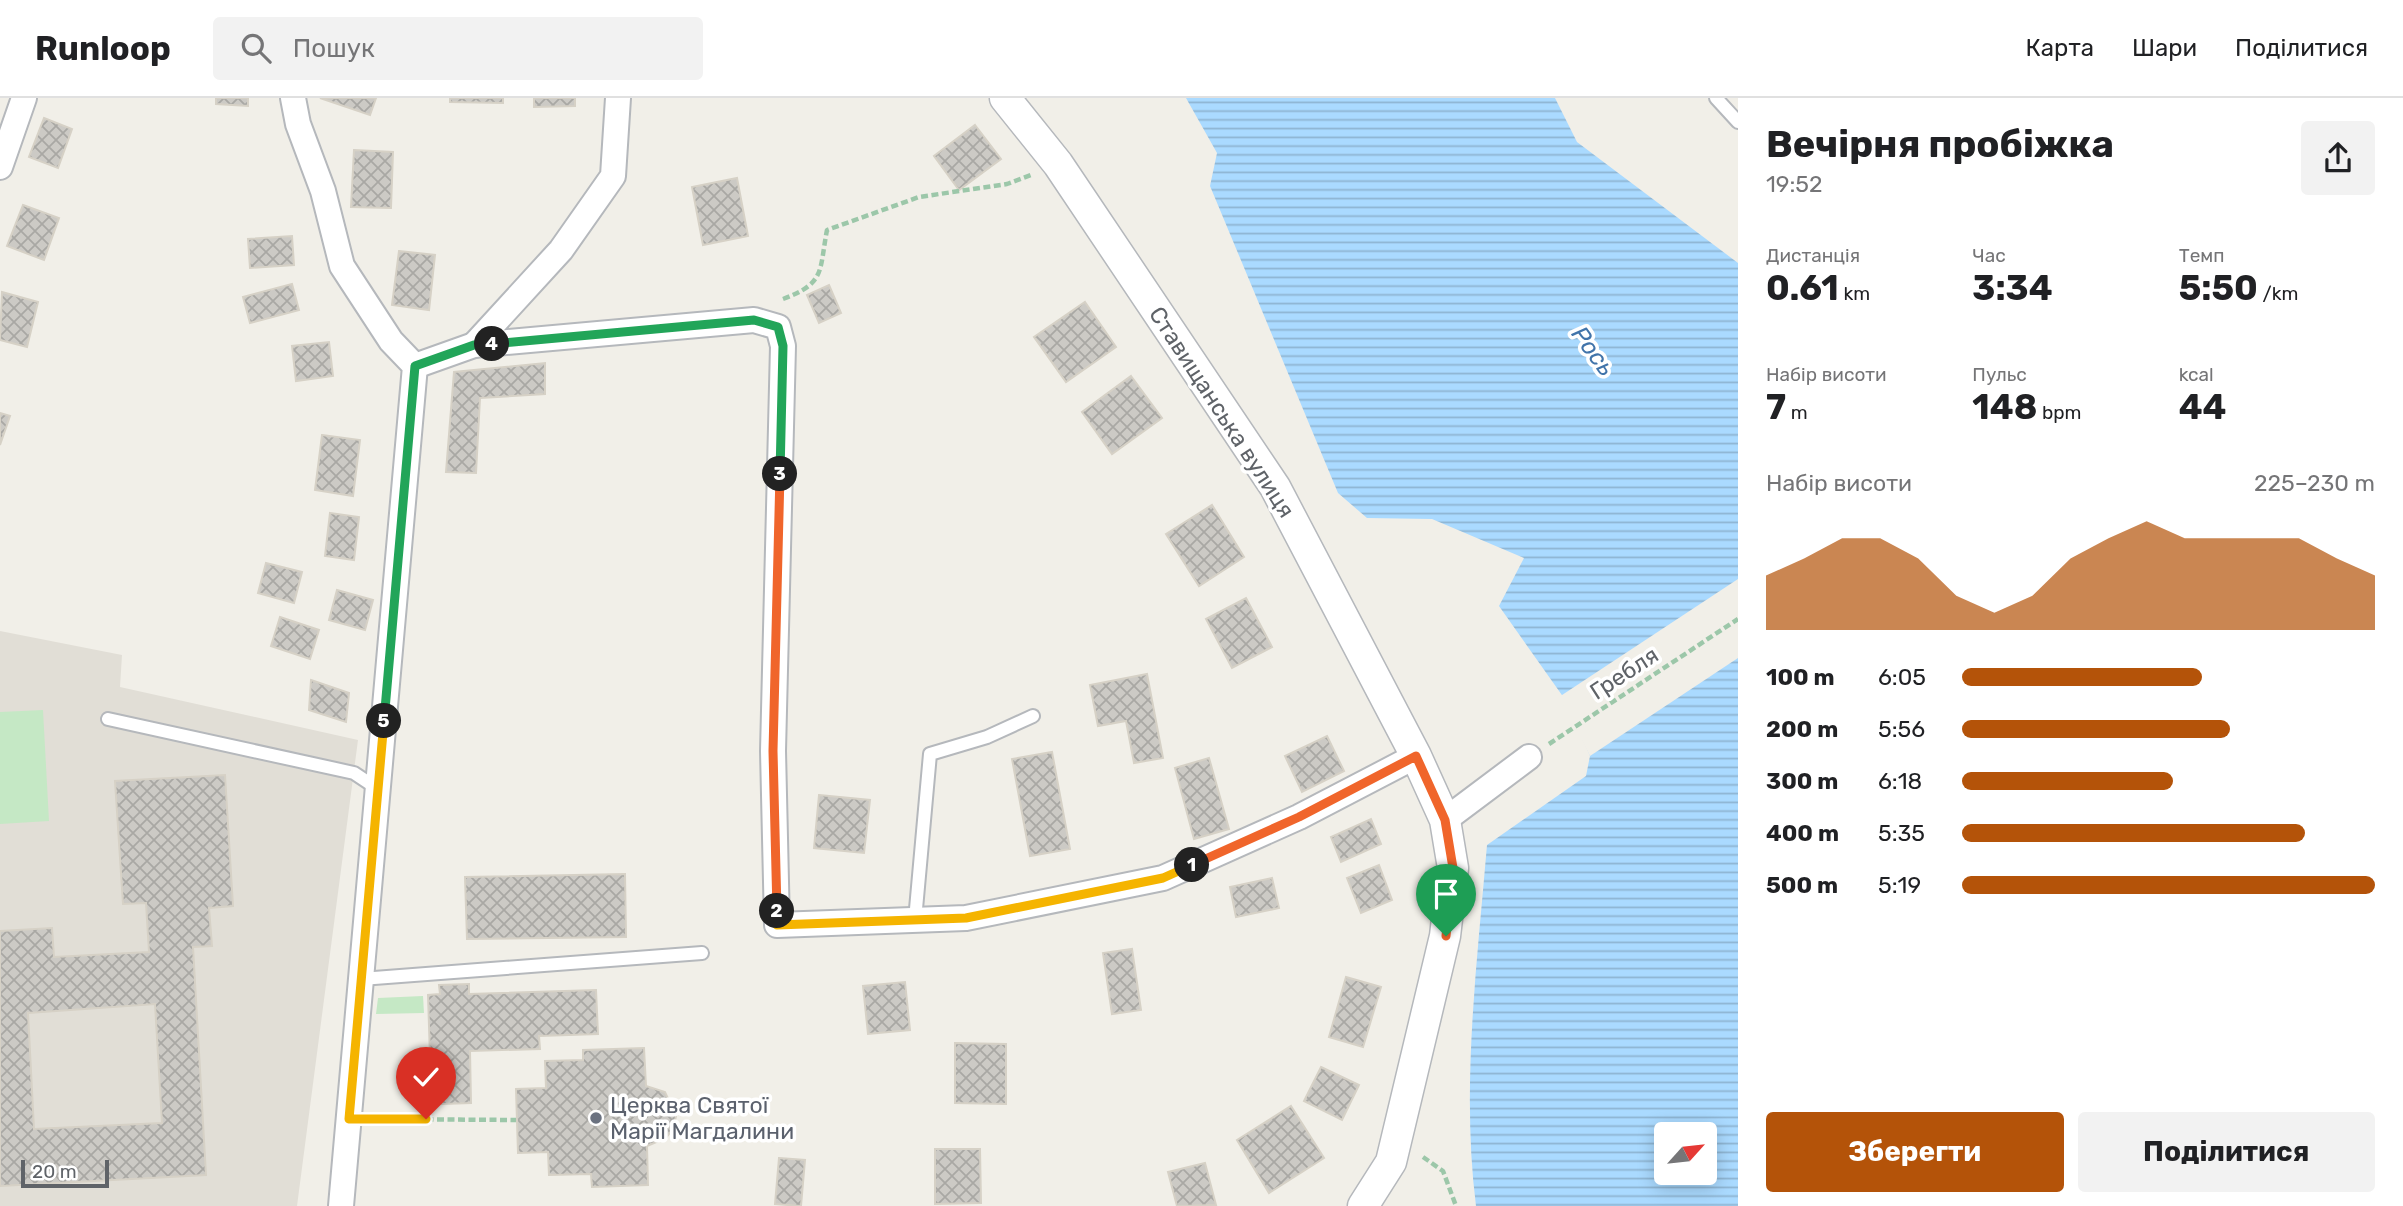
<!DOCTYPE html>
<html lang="uk">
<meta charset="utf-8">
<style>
body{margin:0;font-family:Rubik,sans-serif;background:#f2f2f2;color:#202124;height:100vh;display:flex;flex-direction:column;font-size:26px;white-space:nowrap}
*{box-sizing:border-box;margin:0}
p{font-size:23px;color:#757577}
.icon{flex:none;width:38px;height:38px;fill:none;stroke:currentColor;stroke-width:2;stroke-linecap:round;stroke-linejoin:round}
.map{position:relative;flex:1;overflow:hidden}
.sheet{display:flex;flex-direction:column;background:#fff;width:665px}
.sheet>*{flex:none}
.needle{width:46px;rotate:63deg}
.controls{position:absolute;left:1654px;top:1024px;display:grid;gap:14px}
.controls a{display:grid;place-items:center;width:63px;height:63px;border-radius:7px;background:#fff;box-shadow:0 4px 18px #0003;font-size:35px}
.scale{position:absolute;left:21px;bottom:18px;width:88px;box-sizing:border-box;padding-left:7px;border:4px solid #5f6368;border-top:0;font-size:19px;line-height:24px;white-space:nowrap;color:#5f6368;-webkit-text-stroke:5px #fff;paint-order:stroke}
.pin{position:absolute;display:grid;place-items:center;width:60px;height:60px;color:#fff;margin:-72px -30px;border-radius:50% 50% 50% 0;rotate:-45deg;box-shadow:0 0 7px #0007}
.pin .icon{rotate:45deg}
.km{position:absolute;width:35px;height:35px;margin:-18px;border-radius:50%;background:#222;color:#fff;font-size:19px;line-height:35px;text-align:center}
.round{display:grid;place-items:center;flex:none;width:74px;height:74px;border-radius:7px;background:#f2f2f2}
.headline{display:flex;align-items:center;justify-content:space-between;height:119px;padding:0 28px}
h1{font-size:38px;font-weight:700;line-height:52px}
.stats{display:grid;grid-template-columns:repeat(3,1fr);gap:10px;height:119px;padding:7px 28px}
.stats div{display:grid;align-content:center}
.stats b{font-size:35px;font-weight:700}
.stats small{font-size:19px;font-weight:400}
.stats p{font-size:19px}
.chart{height:196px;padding:14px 28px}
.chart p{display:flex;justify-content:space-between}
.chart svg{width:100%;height:126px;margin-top:7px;fill:#b45309;opacity:.7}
.button{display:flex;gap:14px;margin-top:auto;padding:14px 28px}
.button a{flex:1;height:80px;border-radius:7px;background:#b45309;color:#fff;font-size:28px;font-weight:700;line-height:80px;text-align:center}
.button a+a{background:#f2f2f2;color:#202124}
ul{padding:0 28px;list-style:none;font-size:23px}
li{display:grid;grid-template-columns:112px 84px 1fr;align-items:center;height:52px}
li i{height:18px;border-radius:9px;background:#b45309}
header{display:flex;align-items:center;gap:42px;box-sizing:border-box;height:98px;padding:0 35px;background:#fff;border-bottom:2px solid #e0e0e0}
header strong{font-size:33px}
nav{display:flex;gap:38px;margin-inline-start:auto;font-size:24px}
.search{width:490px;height:63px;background:#f2f2f2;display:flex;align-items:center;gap:18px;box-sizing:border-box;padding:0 24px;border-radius:7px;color:#757577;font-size:26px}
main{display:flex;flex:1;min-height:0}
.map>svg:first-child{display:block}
</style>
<header>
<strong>Runloop</strong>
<div class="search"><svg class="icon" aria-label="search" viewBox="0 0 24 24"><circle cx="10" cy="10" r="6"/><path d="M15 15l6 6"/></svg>Пошук</div>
<nav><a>Карта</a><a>Шари</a><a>Поділитися</a></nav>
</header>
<main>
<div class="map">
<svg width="1738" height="1108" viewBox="0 0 1738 1108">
<defs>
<pattern id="water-rules" width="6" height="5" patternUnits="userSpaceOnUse" patternTransform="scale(1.75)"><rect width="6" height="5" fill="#aadaff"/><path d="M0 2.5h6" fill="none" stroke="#8eb4d2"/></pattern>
<pattern id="building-cross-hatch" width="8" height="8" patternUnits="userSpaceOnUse" patternTransform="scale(1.75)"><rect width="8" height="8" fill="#cccac5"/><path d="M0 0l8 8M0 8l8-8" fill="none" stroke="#a9a8a4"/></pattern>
</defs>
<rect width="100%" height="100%" fill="#f1efe8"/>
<path fill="#e1ded6" d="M0,533L122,557L120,589L358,642L297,1108H0Z"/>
<g fill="#c5e8c5">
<path d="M43,612L49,723L0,726V614Z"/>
<path d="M423,898L424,915L376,916L378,900Z"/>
</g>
<path fill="url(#water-rules)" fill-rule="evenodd" d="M1186,0H1555L1577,44L1738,165V1108H1476C1461,989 1477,866 1487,747L1586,678L1590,658L1564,600L1499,508L1524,460L1432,421L1367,420L1338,395L1210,88L1217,55ZM1666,1036H1704V1074H1666Z"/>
<path fill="#f1efe8" d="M1738,481V560L1590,658L1559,599Z"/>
<g fill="url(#building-cross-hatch)" stroke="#d6d1c6" stroke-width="2" fill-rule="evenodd">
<path d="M216,0H248V8L216,6Z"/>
<path d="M320,0H376L370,17Z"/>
<path d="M450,0H503V5L450,4Z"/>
<path d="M534,0H575V8L534,9Z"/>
<path d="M44,20L72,31L58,70L29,59Z"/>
<path d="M975,27L1001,61L959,92L934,58Z"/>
<path d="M354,52L393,54L391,110L351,109Z"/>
<path d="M737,80L748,138L703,147L692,89Z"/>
<path d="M23,107L59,120L44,162L7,148Z"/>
<path d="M292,138L294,167L250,170L248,141Z"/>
<path d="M399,153L435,157L429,212L392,207Z"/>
<path d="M292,186L299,212L250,225L243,199Z"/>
<path d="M829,187L841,215L819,225L807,197Z"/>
<path d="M2,194L38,204L27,249L0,242Z"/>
<path d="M1085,204L1116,249L1066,284L1034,239Z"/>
<path d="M329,244L333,278L296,283L292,248Z"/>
<path d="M545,265V296L480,300L476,375L446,374L454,274Z"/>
<path d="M1131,278L1162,320L1112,356L1082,314Z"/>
<path d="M0,315L10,318L0,347Z"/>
<path d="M322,337L360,342L353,398L315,392Z"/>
<path d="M1212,407L1244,459L1199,488L1166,436Z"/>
<path d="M330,415L359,419L354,462L325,458Z"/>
<path d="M266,465L302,474L294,505L258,495Z"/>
<path d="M337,492L373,502L365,532L329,522Z"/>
<path d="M1246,500L1272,549L1232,570L1206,521Z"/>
<path d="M280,519L319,532L310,561L271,548Z"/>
<path d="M1147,576L1163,660L1134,665L1126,623L1098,628L1090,587Z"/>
<path d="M311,582L349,595L346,624L309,612Z"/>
<path d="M1327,638L1344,673L1302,694L1285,658Z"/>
<path d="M1052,654L1070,751L1030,758L1012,661Z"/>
<path d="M1209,660L1229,731L1194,741L1175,670Z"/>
<path d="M225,677L233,808L209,810L212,848L193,849L206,1077L0,1088V833L52,830L54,859L149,854L146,805L123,806L115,683ZM155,906L162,1025L34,1031L28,915Z"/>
<path d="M819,697L870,702L864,755L814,750Z"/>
<path d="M1371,721L1381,746L1341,764L1331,739Z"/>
<path d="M1379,767L1392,802L1361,815L1347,780Z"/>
<path d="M625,776L626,839L467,841L465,779Z"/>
<path d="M1272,780L1279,810L1236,819L1230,789Z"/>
<path d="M1132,851L1141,912L1112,916L1103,855Z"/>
<path d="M1346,879L1381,889L1363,949L1329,939Z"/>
<path d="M905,884L910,932L868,936L863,888Z"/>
<path d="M469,886V896L596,892L598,936L539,938L540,951L470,953L471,1005L442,1006L441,958L430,959L428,897L440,896L439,887Z"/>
<path d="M955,945L1006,946V1006L955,1005Z"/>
<path d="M644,950L646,988L665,994L676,1018L674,1029L666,1040L647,1048L648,1087L592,1089L591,1076L549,1077L548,1054L518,1055L516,991L546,990L545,963L583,962V952Z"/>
<path d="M1321,969L1359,987L1342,1022L1304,1003Z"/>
<path d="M1291,1008L1324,1060L1269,1095L1237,1042Z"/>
<path d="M935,1051H980L981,1105L935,1106Z"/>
<path d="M779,1060L805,1062L801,1108L775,1106Z"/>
<path d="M1205,1065L1216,1107L1177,1108L1168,1074Z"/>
</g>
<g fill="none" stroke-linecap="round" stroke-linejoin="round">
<defs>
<g id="service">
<path d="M1716,0L1738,24"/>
<path d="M108,621L354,675L378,691"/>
<path d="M915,822L930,656L987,639L1033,618"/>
<path d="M361,881L702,855"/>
</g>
<g id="minor">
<path d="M293,0L298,26L323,93L342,168L391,243L415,268L341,1108"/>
<path d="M0,69L24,0"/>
<path d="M474,247L561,152L613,78L618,0"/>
<path d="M415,268L474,247L754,222L778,229L783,248L773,653L777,827L966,820L1163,780L1299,719L1416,658"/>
<path d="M1445,722L1529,659"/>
</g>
<path id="tertiary" d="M1005,0L1058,66L1275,389L1416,658L1445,722L1453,770L1445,838L1391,1064L1363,1108"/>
</defs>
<use href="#service" stroke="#b5b8bc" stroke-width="16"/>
<use href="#minor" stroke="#b5b8bc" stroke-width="28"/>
<use href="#tertiary" stroke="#b5b8bc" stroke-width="33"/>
<g stroke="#9cc7a9" stroke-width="4.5" stroke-dasharray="7 3.5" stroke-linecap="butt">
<path d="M783,201C826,185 819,173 827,132L919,99L1007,86L1031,77"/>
<path d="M1549,646L1738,521"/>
<path d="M374,1021L516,1022"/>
<path d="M1423,1059L1443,1073L1456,1108"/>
</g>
<use href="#service" stroke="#fff" stroke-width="12"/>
<use href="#minor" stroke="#fff" stroke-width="24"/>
<use href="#tertiary" stroke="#fff" stroke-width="30"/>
</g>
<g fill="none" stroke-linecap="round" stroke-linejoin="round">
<defs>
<path id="split-1" d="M1192,767L1299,719L1416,658L1445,722L1453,770L1446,838"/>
<path id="split-2" d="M777,813V827L966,820L1163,780L1192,767"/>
<path id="split-3" d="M777,813L773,653L780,376"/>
<path id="split-4" d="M492,246L754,222L778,229L783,248L780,376"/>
<path id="split-5" d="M384,623L415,268L474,247L492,246"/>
<path id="split-6" d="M384,623L349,1021H426"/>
</defs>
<use href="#split-1" stroke="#fff" stroke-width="14"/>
<use href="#split-2" stroke="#fff" stroke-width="14"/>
<use href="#split-3" stroke="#fff" stroke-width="14"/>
<use href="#split-4" stroke="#fff" stroke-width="14"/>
<use href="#split-5" stroke="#fff" stroke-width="14"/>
<use href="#split-6" stroke="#fff" stroke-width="14"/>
<use href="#split-1" stroke="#f0652b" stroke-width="9"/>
<use href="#split-2" stroke="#f5b400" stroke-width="9"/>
<use href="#split-3" stroke="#f0652b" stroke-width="9"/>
<use href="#split-4" stroke="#22a559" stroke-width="9"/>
<use href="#split-5" stroke="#22a559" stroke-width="9"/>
<use href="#split-6" stroke="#f5b400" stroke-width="9"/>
</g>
<circle fill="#6b7280" stroke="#fff" stroke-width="2.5" cx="596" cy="1020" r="7"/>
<g text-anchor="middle" stroke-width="7" stroke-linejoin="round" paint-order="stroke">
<g font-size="23" fill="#5f6368" stroke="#fff">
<text transform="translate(1222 314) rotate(57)" y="8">Ставищанська вулиця</text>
<text transform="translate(1624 575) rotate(-33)" y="8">Гребля</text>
</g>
<g font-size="23" fill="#5b616d" stroke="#fff" text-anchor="start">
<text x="610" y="1015">Церква Святої<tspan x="610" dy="26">Марії Магдалини</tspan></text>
</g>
<g font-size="24" font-style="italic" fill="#4174aa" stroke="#fff">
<text transform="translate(1593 253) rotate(54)" y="8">Рось</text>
</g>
</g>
</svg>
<div class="controls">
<a><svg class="needle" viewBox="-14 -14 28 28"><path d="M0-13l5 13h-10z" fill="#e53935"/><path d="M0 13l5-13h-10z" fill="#757577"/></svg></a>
</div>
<div class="scale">20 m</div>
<div class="pin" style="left:1446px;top:838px;background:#1e9e55"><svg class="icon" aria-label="arrive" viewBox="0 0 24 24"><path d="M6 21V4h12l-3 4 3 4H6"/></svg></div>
<div class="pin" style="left:426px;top:1021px;background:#d93025"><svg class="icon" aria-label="check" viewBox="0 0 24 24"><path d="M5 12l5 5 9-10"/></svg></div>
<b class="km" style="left:1192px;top:767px">1</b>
<b class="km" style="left:777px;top:813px">2</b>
<b class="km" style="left:780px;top:376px">3</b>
<b class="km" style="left:492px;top:246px">4</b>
<b class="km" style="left:384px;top:623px">5</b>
</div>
<section class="sheet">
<div class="headline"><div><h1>Вечірня пробіжка</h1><p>19:52</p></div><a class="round"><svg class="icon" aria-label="share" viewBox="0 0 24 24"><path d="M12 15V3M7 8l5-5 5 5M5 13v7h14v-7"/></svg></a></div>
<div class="stats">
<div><p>Дистанція</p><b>0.61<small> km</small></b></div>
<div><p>Час</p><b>3:34</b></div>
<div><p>Темп</p><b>5:50<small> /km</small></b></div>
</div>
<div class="stats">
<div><p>Набір висоти</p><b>7<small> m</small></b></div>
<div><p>Пульс</p><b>148<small> bpm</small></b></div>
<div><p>kcal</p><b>44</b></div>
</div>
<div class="chart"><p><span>Набір висоти</span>225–230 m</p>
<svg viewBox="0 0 160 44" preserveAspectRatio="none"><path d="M0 44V25L10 19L20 12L30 12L40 19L50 32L60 38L70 32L80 19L90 12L100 6L110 12L120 12L130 12L140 12L150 19L160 25V44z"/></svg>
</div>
<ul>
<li><b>100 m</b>6:05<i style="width:58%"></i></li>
<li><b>200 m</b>5:56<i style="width:65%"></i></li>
<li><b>300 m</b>6:18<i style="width:51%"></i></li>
<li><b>400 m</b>5:35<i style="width:83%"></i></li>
<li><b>500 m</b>5:19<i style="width:100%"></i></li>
</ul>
<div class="button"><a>Зберегти</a><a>Поділитися</a></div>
</section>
</main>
